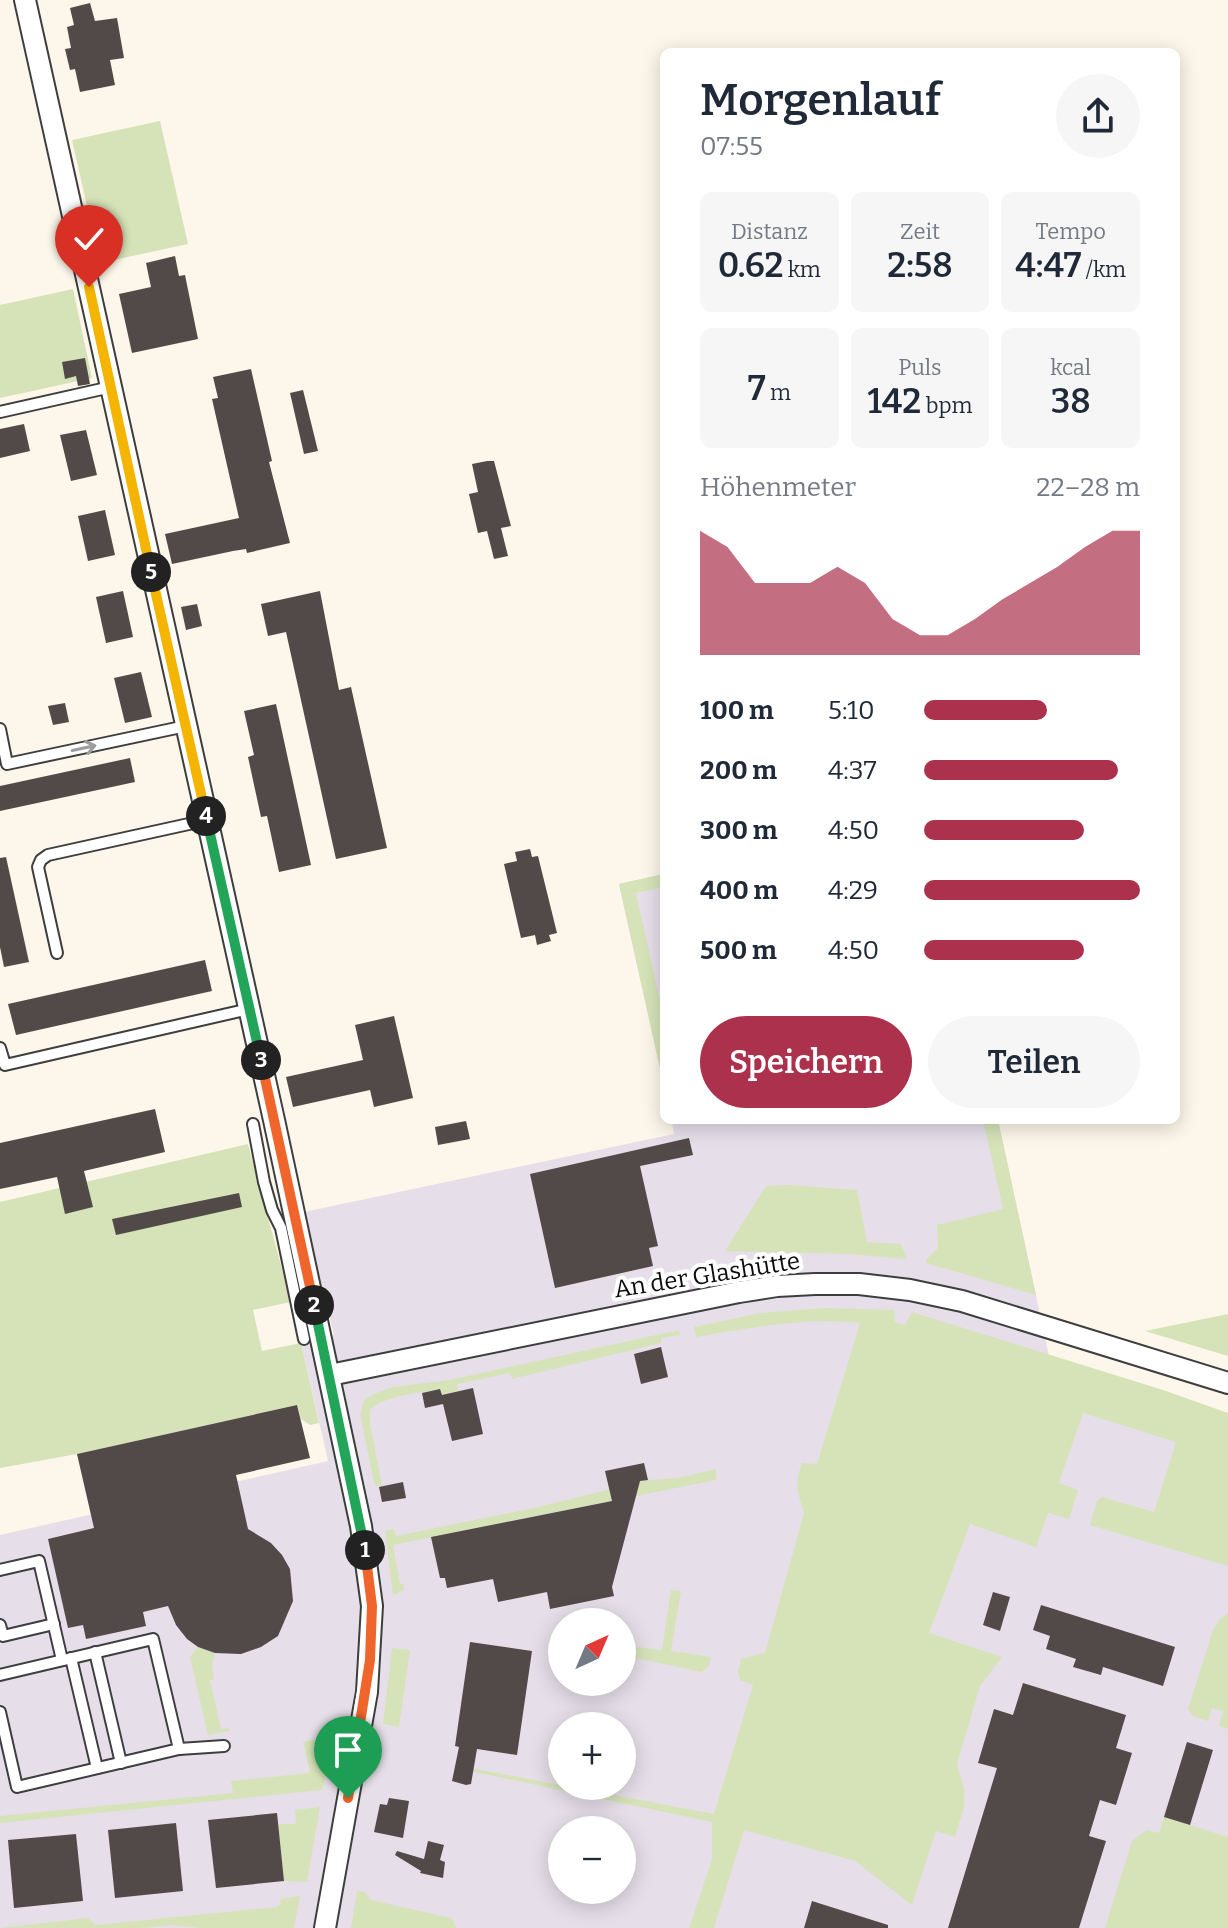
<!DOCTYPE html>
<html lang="de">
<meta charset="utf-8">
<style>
body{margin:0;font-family:Bitter,serif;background:#f6f6f7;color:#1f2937;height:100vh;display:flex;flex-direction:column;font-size:30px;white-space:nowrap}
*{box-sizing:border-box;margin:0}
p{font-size:26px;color:#747a83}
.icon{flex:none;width:44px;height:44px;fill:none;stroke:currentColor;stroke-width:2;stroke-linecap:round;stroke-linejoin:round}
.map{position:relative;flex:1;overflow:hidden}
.sheet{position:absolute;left:660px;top:48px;width:520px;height:1076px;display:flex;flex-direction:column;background:#fff;border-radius:12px;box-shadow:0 4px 20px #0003}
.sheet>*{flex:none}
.needle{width:52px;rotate:44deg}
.fabs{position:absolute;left:548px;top:1608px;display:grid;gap:16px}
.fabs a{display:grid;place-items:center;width:88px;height:88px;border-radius:50%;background:#fff;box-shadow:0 4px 20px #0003;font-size:40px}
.pin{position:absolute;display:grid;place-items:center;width:68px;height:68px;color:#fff;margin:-82px -34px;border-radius:50% 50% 50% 0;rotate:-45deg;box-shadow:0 0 8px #0007}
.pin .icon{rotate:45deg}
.km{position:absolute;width:40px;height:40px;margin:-20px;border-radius:50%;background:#222;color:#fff;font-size:22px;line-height:40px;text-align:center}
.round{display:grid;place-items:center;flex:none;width:84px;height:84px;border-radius:42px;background:#f6f6f7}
.summary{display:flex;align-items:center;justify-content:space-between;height:136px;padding:0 40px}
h1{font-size:44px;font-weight:600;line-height:60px}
.figures{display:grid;grid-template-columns:repeat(3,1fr);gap:12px;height:136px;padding:8px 40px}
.figures div{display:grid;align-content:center;border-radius:12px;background:#f6f6f7;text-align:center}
.figures b{font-size:34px;font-weight:600}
.figures small{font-size:22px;font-weight:400}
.figures p{font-size:22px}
.chart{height:224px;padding:16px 40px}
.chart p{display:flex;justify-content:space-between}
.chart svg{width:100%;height:144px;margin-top:8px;fill:#ac314c;opacity:.7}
.action{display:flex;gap:16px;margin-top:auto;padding:16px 40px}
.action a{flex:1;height:92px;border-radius:48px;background:#ac314c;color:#fff;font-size:32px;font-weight:600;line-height:92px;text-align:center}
.action a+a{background:#f6f6f7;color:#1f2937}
ul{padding:0 40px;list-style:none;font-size:26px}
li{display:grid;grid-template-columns:128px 96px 1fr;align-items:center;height:60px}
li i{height:20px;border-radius:10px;background:#ac314c}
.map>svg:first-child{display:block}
</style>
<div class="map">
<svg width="1228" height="1928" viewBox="0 0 1228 1928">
<rect width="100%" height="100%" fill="#fdf6ea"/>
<g fill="#e6dfe9" fill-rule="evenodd">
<path d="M664,874V1086L619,884Z"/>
<path d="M671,1120H998L1052,1370L1228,1424V1928H0V1535L328,1461L301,1343L334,1335L304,1212L674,1134ZM562,1622H622V1682H562ZM562,1726H622V1786H562ZM562,1830H622V1890H562Z"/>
</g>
<g fill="#d6e3b8">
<path d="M160,121L188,244L100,263L72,140Z"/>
<path d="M73,289L92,378L0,398V305Z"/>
<path d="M664,874V887L636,893L664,1019V1086L619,884Z"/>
<path d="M983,1120H998L1036,1295L926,1263V1260L938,1248L937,1225L1003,1209Z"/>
<path d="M248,1144L291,1302L253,1310L262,1351L301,1343L319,1423L310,1425L301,1419L297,1405L77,1454L0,1468V1202Z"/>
<path d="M788,1185L857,1190L867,1242L901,1244L907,1259L848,1254L725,1251L766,1186Z"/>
<path d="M824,1308L894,1310L895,1322L905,1325L912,1312L1163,1390L1228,1413V1566L1090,1525L1097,1501L1102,1497L1154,1512L1176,1442L1083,1413L1059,1483L1078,1490L1069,1519L1048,1513L1036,1547L970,1524L929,1633L1002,1657L980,1686L957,1764L964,1788V1807L955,1837L936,1831L912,1905L855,1861L744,1830L714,1928H689L712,1859V1822L465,1770V1767L714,1814L753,1685L740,1680L738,1671L741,1659L765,1653L804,1513C798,1494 794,1483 802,1463L817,1464L860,1323C805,1317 750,1328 696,1337L694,1327L761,1313Z"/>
<path d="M1228,1314V1356L1145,1331Z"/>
<path d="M679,1330L680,1335L661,1338V1343L512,1379L510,1373L457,1384L458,1391L442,1395L440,1389C418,1394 387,1394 370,1410V1424L382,1486H376L374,1482L360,1414L364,1400L372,1395L392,1387L449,1380Z"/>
<path d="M716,1469V1480L393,1545L400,1584H403L404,1590L393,1595L385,1531L394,1529L396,1536L538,1507L648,1480L678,1478Z"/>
<path d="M671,1590L681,1591L671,1651L711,1657L709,1666L702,1672L622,1655V1645L662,1650Z"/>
<path d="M1228,1613V1729L1219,1726L1223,1711L1212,1708L1208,1721L1193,1716L1188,1709L1213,1630L1219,1620Z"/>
<path d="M198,1647L215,1653L212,1666L214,1679L210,1680L221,1729L229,1728L230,1731L208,1735L190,1657Z"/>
<path d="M392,1648L410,1650L399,1727L383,1724Z"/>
<path d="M312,1740L335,1744L322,1790L0,1823V1816L233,1793L231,1781L310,1773L303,1742Z"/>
<path d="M320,1807L307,1882L284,1881L278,1824H296L295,1810Z"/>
<path d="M1164,1817L1228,1837V1928H1105L1132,1841L1146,1830L1159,1833Z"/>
<path d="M357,1891L365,1892L371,1900L451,1918L457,1928H351Z"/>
<path d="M300,1896L294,1928H200L171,1925L145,1928H0L88,1918L96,1925L277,1907L281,1904L280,1899Z"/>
</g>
<g fill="#524a48">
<path d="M90,3L95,21L117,18L124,58L110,60L115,85L80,92L75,69L70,70L65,49L71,48L67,27L74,25L70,8Z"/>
<path d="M175,256L179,276L185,275L198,339L132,353L119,294L151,287L146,263Z"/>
<path d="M85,358L90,384L78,386L76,376L65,379L62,362Z"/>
<path d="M251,369L272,461L269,462L290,543L247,553L246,549L233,551L172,564L165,534L239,518L212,399L218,398L213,377Z"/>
<path d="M303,390L318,451L304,454L290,393Z"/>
<path d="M24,424L30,451L0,458V429Z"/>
<path d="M86,430L97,475L71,481L60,435Z"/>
<path d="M487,461H494L511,526L501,528L508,556L494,559L487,531L478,533L469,494L478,492L472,464Z"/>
<path d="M105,510L115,555L88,561L78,516Z"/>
<path d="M123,591L133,637L106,643L96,597Z"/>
<path d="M320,591L339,690L351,687L387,848L336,859L286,632L268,636L261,604Z"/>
<path d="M197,604L202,626L186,630L181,607Z"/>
<path d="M141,672L152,717L125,723L114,678Z"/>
<path d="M65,703L69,722L53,725L48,706Z"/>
<path d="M276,704L311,865L279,872L267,816L261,817L248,757L254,755L244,711Z"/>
<path d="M130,758L135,782L0,811V786Z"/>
<path d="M530,849L532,857L538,856L557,933L549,935L551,941L537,945L535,935L521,938L504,864L517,861L515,852Z"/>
<path d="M6,857L29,962L4,967L0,947V858Z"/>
<path d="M205,960L212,991L16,1035L8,1004Z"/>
<path d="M394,1016L413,1098L374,1107L370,1090L293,1107L286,1077L363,1060L355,1025Z"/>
<path d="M155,1109L165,1152L84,1171L93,1207L65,1214L57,1177L0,1189V1143Z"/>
<path d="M466,1121L470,1139L438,1145L435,1127Z"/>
<path d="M689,1138L693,1155L640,1166L658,1246L649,1248L653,1266L555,1288L530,1174Z"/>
<path d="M239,1193L242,1207L116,1235L112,1219Z"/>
<path d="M661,1347L668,1377L641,1384L634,1354Z"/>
<path d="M473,1388L483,1434L452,1441L443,1404L425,1408L422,1393L440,1389L442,1395Z"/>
<path d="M297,1405L310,1458L236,1475L248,1529L271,1543L282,1555L290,1569L293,1601L278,1636L261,1647L241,1654L215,1653L198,1647L187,1639L176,1625L168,1606L143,1612L146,1626L86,1639L83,1625L68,1628L48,1539L94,1528L77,1454Z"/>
<path d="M644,1463L648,1480L640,1481L612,1587L614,1596L550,1609L547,1592L498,1602L493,1579L447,1588L445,1578H440L431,1537L612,1501L605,1471Z"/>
<path d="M403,1482L406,1498L382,1502L379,1487Z"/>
<path d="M993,1592L1010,1597L1000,1631L983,1625Z"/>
<path d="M1041,1605L1175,1647L1163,1686L1103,1667L1101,1675L1073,1667L1076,1659L1046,1649L1050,1636L1033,1630Z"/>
<path d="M470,1642L532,1651L517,1755L477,1749L471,1784L466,1785L452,1781L459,1747L455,1746Z"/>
<path d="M1023,1683L1126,1715L1116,1748L1132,1753L1116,1805L1100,1800L1089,1836L1106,1841L1079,1928H948L997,1768L978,1763L994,1709L1013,1715Z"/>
<path d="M1187,1742L1213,1750L1190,1825L1164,1817Z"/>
<path d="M389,1798L409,1801L403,1838L374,1832L380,1804L387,1805Z"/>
<path d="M277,1813L284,1881L216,1888L208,1820Z"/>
<path d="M176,1823L183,1891L115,1898L108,1830Z"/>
<path d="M76,1834L83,1901L14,1908L8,1840Z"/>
<path d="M428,1841L444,1845L440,1860L445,1862L443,1878L420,1873L421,1871L395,1855L397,1851L424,1859Z"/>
<path d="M812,1901L888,1925V1928H804Z"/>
</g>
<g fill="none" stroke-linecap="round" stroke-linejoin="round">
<defs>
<g id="lane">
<path d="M0,412L111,387"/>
<path d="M0,729L7,764L186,726"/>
<path d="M57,953L38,867L41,860L48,855L207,820"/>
<path d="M0,1048L5,1065L249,1009"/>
<path d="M253,1124L264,1182L272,1210L281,1228L304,1339"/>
<path d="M0,1570L39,1561L62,1660"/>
<path d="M0,1625L3,1636L54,1624"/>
<path d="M95,1652L121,1763"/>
<path d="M71,1658L97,1768"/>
<path d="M0,1675L153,1639L179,1749L17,1787L0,1712"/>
<path d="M179,1749L224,1746"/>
</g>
<g id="street">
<path d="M25,0L274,1120L361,1526L372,1606L367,1692L325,1928"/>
<path d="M330,1375L739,1292L777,1286L815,1284H859L910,1290L962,1301L1228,1383"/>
</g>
</defs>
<use href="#lane" stroke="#3e3e3e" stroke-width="14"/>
<use href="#street" stroke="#3e3e3e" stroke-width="24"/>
<use href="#lane" stroke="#fff" stroke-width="10"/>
<use href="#street" stroke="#fff" stroke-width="20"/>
</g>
<defs><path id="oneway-shaft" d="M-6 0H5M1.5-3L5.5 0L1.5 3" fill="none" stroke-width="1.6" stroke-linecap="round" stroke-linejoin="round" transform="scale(2)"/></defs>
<use stroke="#9d9d9d" href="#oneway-shaft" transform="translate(84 748) rotate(-12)"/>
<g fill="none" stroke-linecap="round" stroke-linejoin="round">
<defs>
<path id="split-1" d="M348,1798L370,1660L372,1606L365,1550"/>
<path id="split-2" d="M314,1305L365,1550"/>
<path id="split-3" d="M261,1060L314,1305"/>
<path id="split-4" d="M206,816L261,1060"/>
<path id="split-5" d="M151,572L206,816"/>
<path id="split-6" d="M89,287L151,572"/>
</defs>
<use href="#split-1" stroke="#fff" stroke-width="16"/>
<use href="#split-2" stroke="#fff" stroke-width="16"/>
<use href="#split-3" stroke="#fff" stroke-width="16"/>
<use href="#split-4" stroke="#fff" stroke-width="16"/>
<use href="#split-5" stroke="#fff" stroke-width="16"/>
<use href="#split-6" stroke="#fff" stroke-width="16"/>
<use href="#split-1" stroke="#f0652b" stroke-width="10"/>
<use href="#split-2" stroke="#22a559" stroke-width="10"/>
<use href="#split-3" stroke="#f0652b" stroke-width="10"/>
<use href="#split-4" stroke="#22a559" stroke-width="10"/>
<use href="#split-5" stroke="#f5b400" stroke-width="10"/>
<use href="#split-6" stroke="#f5b400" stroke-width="10"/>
</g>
<g text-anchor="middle" stroke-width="8" stroke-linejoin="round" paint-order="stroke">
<g font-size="24" fill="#0b0b0b" stroke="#fff">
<text transform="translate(707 1275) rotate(-9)" y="8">An der Glashütte</text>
</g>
</g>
</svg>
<div class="fabs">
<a><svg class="needle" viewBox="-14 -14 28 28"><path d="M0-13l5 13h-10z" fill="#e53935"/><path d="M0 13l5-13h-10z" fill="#747a83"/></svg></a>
<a>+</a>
<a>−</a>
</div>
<div class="pin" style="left:348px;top:1798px;background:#1e9e55"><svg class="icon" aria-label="arrive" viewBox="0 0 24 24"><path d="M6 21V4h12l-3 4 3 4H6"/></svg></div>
<div class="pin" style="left:89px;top:287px;background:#d93025"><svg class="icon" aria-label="check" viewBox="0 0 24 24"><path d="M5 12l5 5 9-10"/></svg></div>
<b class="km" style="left:365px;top:1550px">1</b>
<b class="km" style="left:314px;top:1305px">2</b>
<b class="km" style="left:261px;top:1060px">3</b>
<b class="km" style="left:206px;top:816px">4</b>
<b class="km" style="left:151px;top:572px">5</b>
<section class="sheet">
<div class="summary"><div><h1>Morgenlauf</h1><p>07:55</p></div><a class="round"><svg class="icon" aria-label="share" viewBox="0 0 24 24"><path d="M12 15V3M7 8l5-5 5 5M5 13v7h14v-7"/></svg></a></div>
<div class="figures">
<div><p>Distanz</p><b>0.62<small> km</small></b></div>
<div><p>Zeit</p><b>2:58</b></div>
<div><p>Tempo</p><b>4:47<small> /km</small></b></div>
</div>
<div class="figures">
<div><b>7<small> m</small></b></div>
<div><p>Puls</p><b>142<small> bpm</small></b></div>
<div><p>kcal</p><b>38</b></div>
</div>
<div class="chart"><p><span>Höhenmeter</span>22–28 m</p>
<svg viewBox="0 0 160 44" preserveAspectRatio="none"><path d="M0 44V6L10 11L20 22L30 22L40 22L50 17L60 22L70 33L80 38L90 38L100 33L110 27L120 22L130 17L140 11L150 6L160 6V44z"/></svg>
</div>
<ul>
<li><b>100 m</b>5:10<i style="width:57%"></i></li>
<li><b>200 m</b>4:37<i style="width:90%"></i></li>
<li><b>300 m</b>4:50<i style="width:74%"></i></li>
<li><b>400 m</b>4:29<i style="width:100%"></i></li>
<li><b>500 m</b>4:50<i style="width:74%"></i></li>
</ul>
<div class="action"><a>Speichern</a><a>Teilen</a></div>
</section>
</div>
